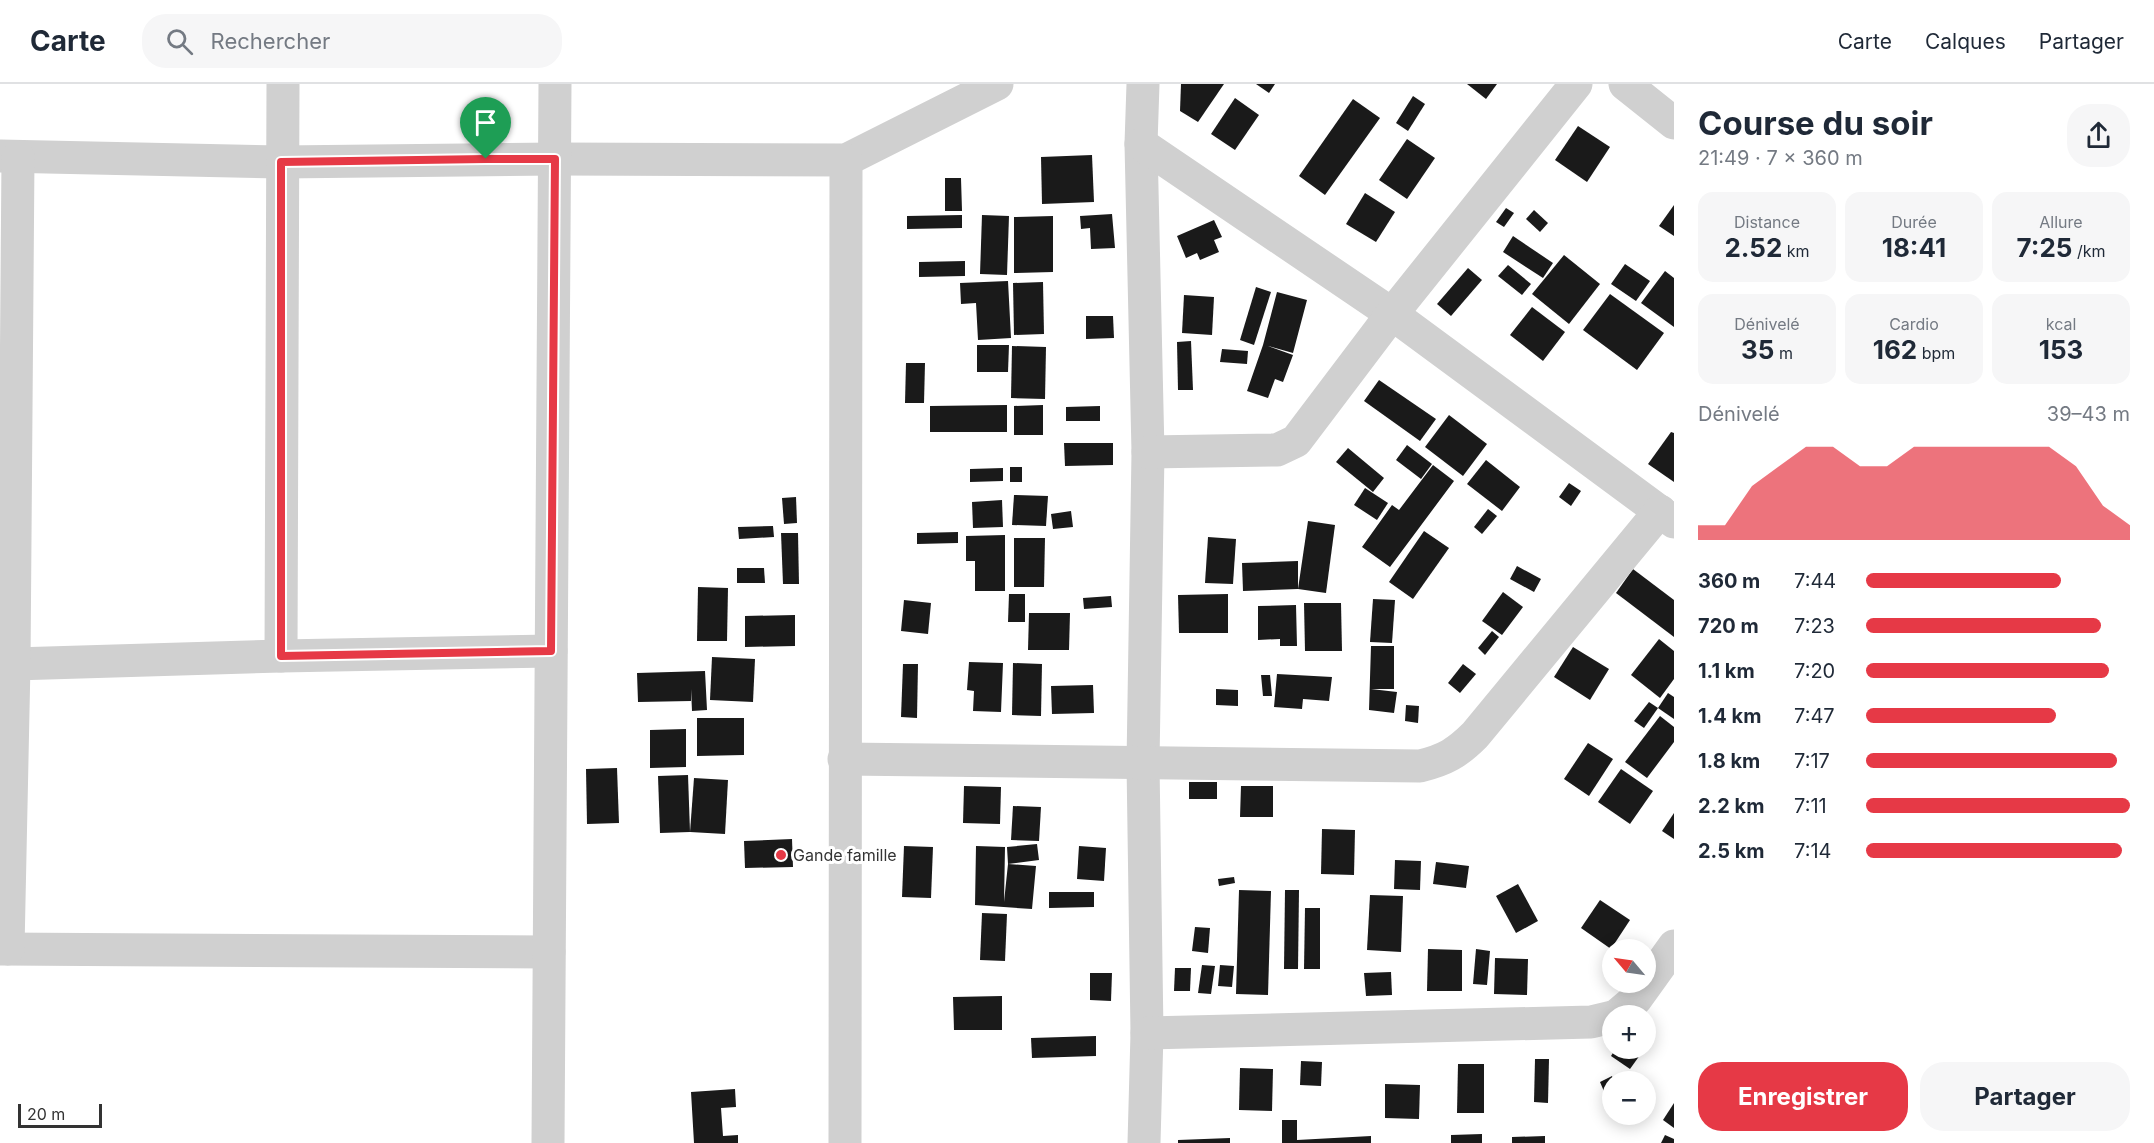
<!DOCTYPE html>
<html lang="fr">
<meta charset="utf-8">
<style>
body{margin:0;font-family:Inter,sans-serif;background:#f6f6f7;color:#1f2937;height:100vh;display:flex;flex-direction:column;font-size:22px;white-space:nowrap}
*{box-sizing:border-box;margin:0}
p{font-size:20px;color:#747a83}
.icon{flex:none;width:33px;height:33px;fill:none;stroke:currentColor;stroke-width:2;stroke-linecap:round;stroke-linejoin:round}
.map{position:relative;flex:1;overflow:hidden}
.panel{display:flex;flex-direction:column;background:#fff;width:480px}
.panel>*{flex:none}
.needle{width:39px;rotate:299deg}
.tools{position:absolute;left:1602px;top:855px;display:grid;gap:12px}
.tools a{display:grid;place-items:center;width:54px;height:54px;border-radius:50%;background:#fff;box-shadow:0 3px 15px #0003;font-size:30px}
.scale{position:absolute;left:18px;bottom:15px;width:84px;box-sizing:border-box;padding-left:6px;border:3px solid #333;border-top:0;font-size:16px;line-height:21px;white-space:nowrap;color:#333;-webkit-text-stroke:4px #fff;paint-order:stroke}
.pin{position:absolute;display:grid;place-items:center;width:51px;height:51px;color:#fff;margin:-62px -26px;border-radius:50% 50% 50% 0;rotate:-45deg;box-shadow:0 0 6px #0007}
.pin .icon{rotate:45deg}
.round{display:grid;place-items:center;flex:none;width:63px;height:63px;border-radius:24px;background:#f6f6f7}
.head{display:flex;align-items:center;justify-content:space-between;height:102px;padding:0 24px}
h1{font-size:33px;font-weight:700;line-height:45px}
.figures{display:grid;grid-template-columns:repeat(3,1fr);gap:9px;height:102px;padding:6px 24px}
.figures div{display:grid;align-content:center;border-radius:15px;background:#f6f6f7;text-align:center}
.figures b{font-size:26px;font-weight:700}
.figures small{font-size:16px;font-weight:400}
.figures p{font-size:16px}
.chart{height:168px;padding:12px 24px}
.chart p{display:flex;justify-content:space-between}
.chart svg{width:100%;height:108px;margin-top:6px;fill:#e63946;opacity:.7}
.button{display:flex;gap:12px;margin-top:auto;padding:12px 24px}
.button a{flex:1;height:69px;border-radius:24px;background:#e63946;color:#fff;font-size:24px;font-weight:700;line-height:69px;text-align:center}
.button a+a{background:#f6f6f7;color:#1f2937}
ul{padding:0 24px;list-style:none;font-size:20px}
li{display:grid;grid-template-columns:96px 72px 1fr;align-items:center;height:45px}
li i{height:15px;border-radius:8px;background:#e63946}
header{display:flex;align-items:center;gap:36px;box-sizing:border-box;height:84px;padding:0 30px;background:#fff;border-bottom:2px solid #e0e1e3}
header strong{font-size:28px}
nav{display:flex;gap:33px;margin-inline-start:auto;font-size:21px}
.search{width:420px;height:54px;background:#f6f6f7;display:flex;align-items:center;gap:15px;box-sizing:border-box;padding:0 21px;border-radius:24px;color:#747a83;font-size:22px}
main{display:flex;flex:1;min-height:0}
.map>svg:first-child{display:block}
</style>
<header>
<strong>Carte</strong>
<div class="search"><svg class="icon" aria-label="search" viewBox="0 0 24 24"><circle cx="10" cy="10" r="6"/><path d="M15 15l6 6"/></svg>Rechercher</div>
<nav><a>Carte</a><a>Calques</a><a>Partager</a></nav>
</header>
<main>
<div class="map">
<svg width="1674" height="1059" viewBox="0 0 1674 1059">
<rect width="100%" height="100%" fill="#fff"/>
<g fill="#1a1a1a">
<path d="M1181,0H1224L1198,38L1180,27Z"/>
<path d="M1256,0H1275L1269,9Z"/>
<path d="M1467,0H1497L1486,15Z"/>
<path d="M1413,12L1425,20L1408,47L1396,39Z"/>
<path d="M1235,14L1259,31L1235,66L1211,50Z"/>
<path d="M1353,15L1380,34L1325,111L1299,92Z"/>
<path d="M1578,42L1610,63L1587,98L1555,76Z"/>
<path d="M1407,55L1435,74L1407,115L1379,96Z"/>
<path d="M1092,71L1094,118L1042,120L1041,73Z"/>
<path d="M945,94H961L962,127H945Z"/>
<path d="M1365,109L1395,128L1376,158L1346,140Z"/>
<path d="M1674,121V152L1659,142Z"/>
<path d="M1506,124L1514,129L1504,143L1496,138Z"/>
<path d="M1534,126L1548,139L1540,148L1526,135Z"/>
<path d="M1112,130L1115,164L1091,165L1090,144L1081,145L1080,132Z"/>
<path d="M962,131V144L907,145V132Z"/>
<path d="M982,131L1009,132L1007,191L980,190Z"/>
<path d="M1053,132V188L1014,189V133Z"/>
<path d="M1214,136L1222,153L1214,156L1219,168L1200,176L1197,169L1186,174L1177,152Z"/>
<path d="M1513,152L1553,179L1543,194L1503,168Z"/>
<path d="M1564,171L1600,200L1569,240L1532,210Z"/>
<path d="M965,177V192L919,193V178Z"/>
<path d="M1625,180L1650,197L1636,217L1611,200Z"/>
<path d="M1508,181L1531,200L1522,211L1498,192Z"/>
<path d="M1468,184L1482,196L1451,232L1437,220Z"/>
<path d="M1665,187L1674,194V243L1641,219Z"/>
<path d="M1008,197L1011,254L978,256L976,219L961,220L960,199Z"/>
<path d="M1043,198L1044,250L1014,251L1013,199Z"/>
<path d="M1256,203L1271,208L1254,261L1240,256Z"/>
<path d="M1277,208L1307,216L1293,269L1268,262L1293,271L1283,298L1275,295L1268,314L1247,307L1263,261Z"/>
<path d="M1610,210L1664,249L1637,286L1583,246Z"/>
<path d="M1184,211L1214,213L1212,251L1182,249Z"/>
<path d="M1532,223L1565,248L1543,277L1510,251Z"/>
<path d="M1086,232H1113L1114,254L1086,255Z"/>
<path d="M1191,257L1193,306H1178L1177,258Z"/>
<path d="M977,261H1009L1008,288H977Z"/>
<path d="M1012,262L1046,263L1045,315L1011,314Z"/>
<path d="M1222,265L1248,267L1247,280L1220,278Z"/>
<path d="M906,279H925L924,319H905Z"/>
<path d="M1379,296L1436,335L1420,357L1364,317Z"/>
<path d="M1007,321V348H930V322Z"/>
<path d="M1043,321V351H1014V322Z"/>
<path d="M1100,322V337H1066V323Z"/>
<path d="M1449,331L1487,360L1463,392L1425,363Z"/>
<path d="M1671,348L1674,349V398L1648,380Z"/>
<path d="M1064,359H1113V381L1065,382Z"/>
<path d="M1407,361L1432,380L1421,395L1396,376Z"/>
<path d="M1348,364L1384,394L1373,408L1336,378Z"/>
<path d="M1486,376L1520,403L1502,427L1467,400Z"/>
<path d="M1433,381L1454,397L1390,483L1362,463L1392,421L1399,426Z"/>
<rect x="1010" y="383" width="12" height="15"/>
<path d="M1003,384V397L970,398V385Z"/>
<path d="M1569,399L1581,407L1571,422L1559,413Z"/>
<path d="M1365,404L1388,419L1377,436L1354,421Z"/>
<path d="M1014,411L1048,412L1046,442L1012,441Z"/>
<path d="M796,413L797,439L784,440L782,414Z"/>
<path d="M1002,416L1003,443L973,444L972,418Z"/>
<path d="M1488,425L1497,432L1482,450L1474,443Z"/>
<path d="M1071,427L1073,443L1053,445L1051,430Z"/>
<path d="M1308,437L1335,441L1326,509L1298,505Z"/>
<path d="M773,442L774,453L739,455L738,443Z"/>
<path d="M1424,447L1449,464L1413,515L1389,498Z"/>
<path d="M958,448V459L917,460V449Z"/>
<path d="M781,449H798L799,500H783Z"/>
<path d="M1005,451V507H975V477H966V452Z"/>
<path d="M1208,453L1236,455L1233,500L1205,499Z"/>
<path d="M1014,454H1045L1044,503H1014Z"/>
<path d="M1298,477V505L1243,507L1242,479Z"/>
<path d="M1517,482L1541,495L1534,508L1510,495Z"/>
<path d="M737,484H764L765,499H737Z"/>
<path d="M1633,485L1674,516V553L1616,509Z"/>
<path d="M698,503L728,504L727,557H697Z"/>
<path d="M1503,508L1523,523L1502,551L1482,537Z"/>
<path d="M1009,510H1025V538H1008Z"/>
<path d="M1228,510V549H1179L1178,511Z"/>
<path d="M1111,512L1112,523L1084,525L1083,514Z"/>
<path d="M1373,515L1395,516L1392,559L1370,558Z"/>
<path d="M904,516L931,519L928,550L901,547Z"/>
<path d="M1304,519H1341L1342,567H1305Z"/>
<path d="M1296,521L1297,562H1280V555L1258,556V522Z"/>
<path d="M1029,529H1070L1069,566H1028Z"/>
<path d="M795,531V562L745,563V532Z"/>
<path d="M1492,547L1499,553L1485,571L1478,564Z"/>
<path d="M1659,555L1674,567V595L1660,614L1631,591Z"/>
<path d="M1371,562H1394V605H1371L1397,608L1394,629L1369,626Z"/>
<path d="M1573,563L1609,585L1590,616L1554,593Z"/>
<path d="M712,573L755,575L753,618L710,616Z"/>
<path d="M969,578L1003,579L1001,628L973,627L974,607L967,606Z"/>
<path d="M1013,579L1042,580L1041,632L1012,631Z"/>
<path d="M903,580H918L917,634L901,633Z"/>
<path d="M1463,580L1476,590L1460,609L1448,599Z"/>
<path d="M705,587L707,626L692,627L691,605V617L638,618L637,589Z"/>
<path d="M1277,590L1332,593L1329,617L1303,615L1302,625L1274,623Z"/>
<path d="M1261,591H1270L1272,612H1263Z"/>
<path d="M1093,601L1094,629L1052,630L1051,602Z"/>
<path d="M1216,605L1238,606V622L1216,621Z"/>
<path d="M1668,609L1674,613V635L1658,624Z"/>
<path d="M1649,618L1658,624L1644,644L1634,637Z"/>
<path d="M1406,621L1419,622L1418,639L1405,637Z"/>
<path d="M1660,632L1674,643V658L1647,694L1625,678Z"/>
<path d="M697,634H744V671L697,672Z"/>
<path d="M686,645V683L650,684V646Z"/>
<path d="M1588,659L1613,675L1589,712L1564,695Z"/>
<path d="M617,684L619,739L587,740L586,685Z"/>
<path d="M1621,685L1653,707L1630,740L1598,718Z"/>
<path d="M688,691L690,748L660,749L658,692Z"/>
<path d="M694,694L728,696L725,750L690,748Z"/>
<rect x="1189" y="698" width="28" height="17"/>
<path d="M964,702L1001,703L1000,740L963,739Z"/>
<path d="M1241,702H1273V733H1240Z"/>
<path d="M1013,722L1041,723L1039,757L1011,756Z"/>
<path d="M1674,729V755L1662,747Z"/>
<path d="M1322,745L1355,746L1354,791L1321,790Z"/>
<path d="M792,755L793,783L745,784L744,757Z"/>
<path d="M1037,760L1039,776L1008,780L1036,782L1032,825L975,821L976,762L1005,763L1004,818L1008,780L1007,763Z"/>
<path d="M904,762L933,763L931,814L902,813Z"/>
<path d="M1079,762L1106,764L1104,797L1077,795Z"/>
<path d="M1395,776L1421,777L1420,806L1394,805Z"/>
<path d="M1436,778L1469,782L1466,804L1433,800Z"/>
<path d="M1234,793L1235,799L1219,802L1218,795Z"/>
<path d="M1518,800L1538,837L1516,849L1496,812Z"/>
<path d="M1239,806L1271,807L1268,911L1236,910Z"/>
<path d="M1285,806H1299L1298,885H1284Z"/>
<path d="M1049,808H1094V823L1049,824Z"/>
<path d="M1370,811L1403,812L1401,868L1367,866Z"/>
<path d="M1600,816L1630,836L1611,865L1581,844Z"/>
<path d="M1305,824H1320V885H1304Z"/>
<path d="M982,829L1007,830L1005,877L980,876Z"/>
<path d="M1195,843L1210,844L1208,869L1192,867Z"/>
<path d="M1428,865L1462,866V907H1427Z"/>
<path d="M1476,865L1490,867L1487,901L1473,900Z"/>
<path d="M1495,874L1528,875L1527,911L1494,910Z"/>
<path d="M1202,881L1215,882L1211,910L1198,909Z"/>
<path d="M1220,881L1234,882L1232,903L1218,902Z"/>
<path d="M1175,884H1191L1190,907H1174Z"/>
<path d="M1391,888L1392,911L1366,912L1364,889Z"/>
<path d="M1090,889H1112L1111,917L1090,916Z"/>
<path d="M1002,912V946H954L953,913Z"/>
<path d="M1096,952V972L1032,974L1031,954Z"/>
<path d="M1616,964H1630L1640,971L1630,985L1611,972Z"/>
<path d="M1535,975H1549L1548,1019L1534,1018Z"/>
<path d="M1301,977L1322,978L1321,1002L1300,1001Z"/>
<path d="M1458,980H1484V1029H1457Z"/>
<path d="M1240,984L1273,985L1272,1027L1239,1026Z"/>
<path d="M1612,992L1614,998H1612V1026L1600,998Z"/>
<path d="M1385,1000L1420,1001L1419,1035L1385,1034Z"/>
<path d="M735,1005L736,1023L721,1024L723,1052L738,1051V1059H694L691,1008Z"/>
<path d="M1674,1019V1044L1663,1036Z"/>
<path d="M1282,1036H1297V1056L1371,1052V1059H1282Z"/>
<path d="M1482,1050V1059H1451V1051Z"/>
<path d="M1665,1051L1674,1055V1059H1661Z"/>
<path d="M1545,1052V1059H1512V1053Z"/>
<path d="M1230,1054V1059H1178V1056Z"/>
</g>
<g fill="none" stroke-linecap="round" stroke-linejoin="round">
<g stroke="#d0d0d0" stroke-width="33">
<path d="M1143,0L1141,60L1148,368L1143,679L1147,949L1144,1059"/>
<path d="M1625,0L1674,39"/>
<path d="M1141,60L1392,230L1674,438"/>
<path d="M0,72L281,78L555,75L846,76L997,0"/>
<path d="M1148,368L1277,366L1296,357L1392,230L1576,0"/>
<path d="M281,572L283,0"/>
<path d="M14,580L281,572L551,567"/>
<path d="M844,675L1420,682C1445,676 1457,669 1475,651L1660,427"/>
<path d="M0,865L549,868"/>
<path d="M8,865L14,580L18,73"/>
<path d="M1616,932L1636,915L1674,862"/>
<path d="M1147,949L1591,938L1612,933"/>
<path d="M548,1059L555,0"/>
<path d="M845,1059L846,76"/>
</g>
</g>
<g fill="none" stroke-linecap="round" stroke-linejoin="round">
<defs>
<path id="route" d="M486,75H555L551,567L281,572V78Z"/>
</defs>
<use href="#route" stroke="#fff" stroke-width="12"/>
<use href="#route" stroke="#e63946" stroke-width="8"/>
</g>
<circle fill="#e63946" stroke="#fff" stroke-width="2" cx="781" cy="771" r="6"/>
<g text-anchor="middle" stroke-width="6" stroke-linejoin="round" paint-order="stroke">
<g font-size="16" fill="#333" stroke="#fff" text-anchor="start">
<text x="793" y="777">Gande famille</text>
</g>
</g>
</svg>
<div class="tools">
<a><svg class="needle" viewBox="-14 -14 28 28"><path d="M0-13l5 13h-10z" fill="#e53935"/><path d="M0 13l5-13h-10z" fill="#747a83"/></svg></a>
<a>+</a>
<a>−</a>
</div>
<div class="scale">20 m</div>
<div class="pin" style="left:486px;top:75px;background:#1e9e55"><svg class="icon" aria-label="arrive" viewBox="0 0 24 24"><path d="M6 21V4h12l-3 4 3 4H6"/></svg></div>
</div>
<section class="panel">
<div class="head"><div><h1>Course du soir</h1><p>21:49 · 7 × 360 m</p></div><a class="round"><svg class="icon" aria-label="share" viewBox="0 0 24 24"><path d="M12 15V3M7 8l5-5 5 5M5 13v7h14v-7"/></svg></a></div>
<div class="figures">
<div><p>Distance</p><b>2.52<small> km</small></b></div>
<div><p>Durée</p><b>18:41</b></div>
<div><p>Allure</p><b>7:25<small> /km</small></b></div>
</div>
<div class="figures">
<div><p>Dénivelé</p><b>35<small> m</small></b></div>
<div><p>Cardio</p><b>162<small> bpm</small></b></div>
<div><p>kcal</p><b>153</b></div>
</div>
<div class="chart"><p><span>Dénivelé</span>39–43 m</p>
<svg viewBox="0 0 160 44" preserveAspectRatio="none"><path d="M0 44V38L10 38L20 22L30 14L40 6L50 6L60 14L70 14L80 6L90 6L100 6L110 6L120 6L130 6L140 14L150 30L160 38V44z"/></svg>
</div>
<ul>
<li><b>360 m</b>7:44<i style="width:74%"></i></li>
<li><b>720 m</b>7:23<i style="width:89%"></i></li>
<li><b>1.1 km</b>7:20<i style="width:92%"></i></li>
<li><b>1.4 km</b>7:47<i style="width:72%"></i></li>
<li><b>1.8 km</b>7:17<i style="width:95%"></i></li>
<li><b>2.2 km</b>7:11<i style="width:100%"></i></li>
<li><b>2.5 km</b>7:14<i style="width:97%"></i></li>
</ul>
<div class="button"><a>Enregistrer</a><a>Partager</a></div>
</section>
</main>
